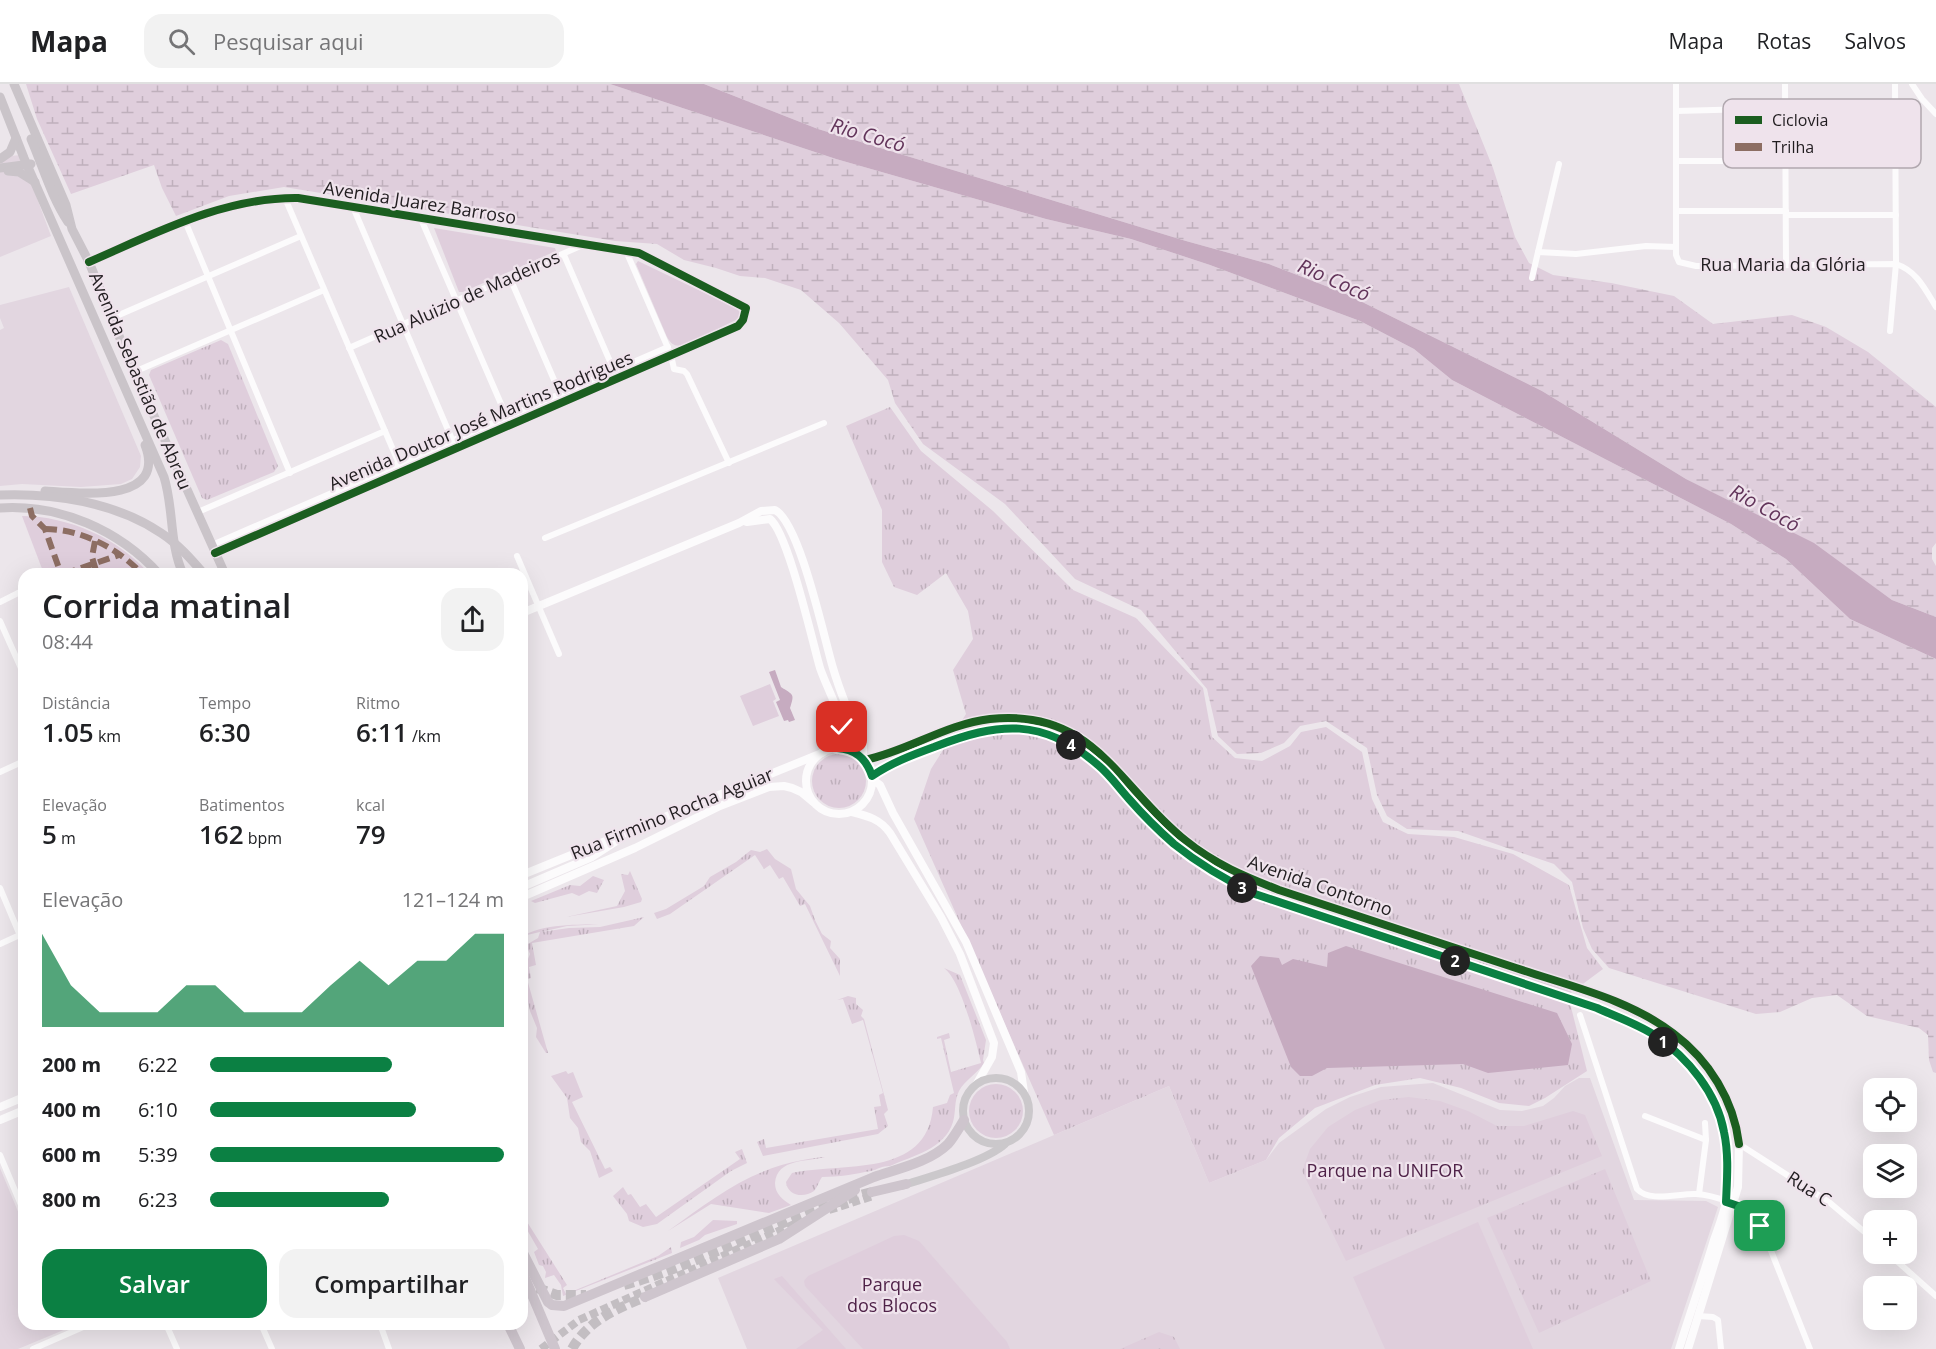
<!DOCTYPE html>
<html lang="pt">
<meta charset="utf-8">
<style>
body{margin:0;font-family:"Open Sans",sans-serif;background:#f2f2f2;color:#202124;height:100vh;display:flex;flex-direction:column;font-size:22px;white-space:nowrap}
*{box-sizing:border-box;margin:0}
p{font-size:20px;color:#757577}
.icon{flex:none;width:33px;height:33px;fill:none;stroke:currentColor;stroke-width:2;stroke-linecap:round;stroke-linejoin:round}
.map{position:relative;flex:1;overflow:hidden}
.side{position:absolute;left:18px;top:484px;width:510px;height:762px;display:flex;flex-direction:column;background:#fff;border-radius:18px;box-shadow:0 6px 24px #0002}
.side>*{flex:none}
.controls{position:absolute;left:1863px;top:994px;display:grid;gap:12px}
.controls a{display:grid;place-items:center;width:54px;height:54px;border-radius:12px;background:#fff;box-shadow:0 6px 24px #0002;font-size:30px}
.pin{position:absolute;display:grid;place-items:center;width:51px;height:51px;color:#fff;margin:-26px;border-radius:12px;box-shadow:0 3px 9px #0006}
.km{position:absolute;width:30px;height:30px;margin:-15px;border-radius:50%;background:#222;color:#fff;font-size:16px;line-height:30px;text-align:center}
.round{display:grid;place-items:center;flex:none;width:63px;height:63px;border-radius:18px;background:#f2f2f2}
.head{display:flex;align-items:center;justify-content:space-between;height:102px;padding:0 24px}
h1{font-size:33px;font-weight:600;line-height:45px}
.figures{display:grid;grid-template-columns:repeat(3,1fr);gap:9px;height:102px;padding:6px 24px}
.figures div{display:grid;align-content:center}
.figures b{font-size:26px;font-weight:600}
.figures small{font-size:16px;font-weight:400}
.figures p{font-size:16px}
.chart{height:168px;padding:12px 24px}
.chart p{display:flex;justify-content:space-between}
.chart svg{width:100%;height:108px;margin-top:6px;fill:#0b8043;opacity:.7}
.cta{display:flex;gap:12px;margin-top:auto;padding:12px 24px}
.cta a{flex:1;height:69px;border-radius:18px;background:#0b8043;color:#fff;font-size:24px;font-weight:600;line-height:69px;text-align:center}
.cta a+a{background:#f2f2f2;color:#202124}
ul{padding:0 24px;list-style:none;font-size:20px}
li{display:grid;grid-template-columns:96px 72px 1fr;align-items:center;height:45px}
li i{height:15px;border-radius:8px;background:#0b8043}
header{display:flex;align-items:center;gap:36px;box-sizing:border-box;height:84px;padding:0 30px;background:#fff;border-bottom:2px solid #e0e0e0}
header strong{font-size:28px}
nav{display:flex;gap:33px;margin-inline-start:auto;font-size:21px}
.search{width:420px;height:54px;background:#f2f2f2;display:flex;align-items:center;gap:15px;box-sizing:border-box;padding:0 21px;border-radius:18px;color:#757577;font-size:22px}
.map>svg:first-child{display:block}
</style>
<header>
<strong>Mapa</strong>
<div class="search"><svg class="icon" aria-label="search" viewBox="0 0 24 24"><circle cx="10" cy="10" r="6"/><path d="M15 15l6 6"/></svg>Pesquisar aqui</div>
<nav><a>Mapa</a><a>Rotas</a><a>Salvos</a></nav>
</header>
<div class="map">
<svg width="1936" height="1265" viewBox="0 0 1936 1265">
<defs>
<pattern id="grass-tufts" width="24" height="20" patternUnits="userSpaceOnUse" patternTransform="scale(1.5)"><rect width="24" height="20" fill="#dfcedc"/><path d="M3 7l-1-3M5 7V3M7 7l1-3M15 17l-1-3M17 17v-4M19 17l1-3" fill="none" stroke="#bfb0bc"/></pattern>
<pattern id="wetland-marsh" width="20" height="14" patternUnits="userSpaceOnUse" patternTransform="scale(1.5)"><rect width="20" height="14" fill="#dfcedc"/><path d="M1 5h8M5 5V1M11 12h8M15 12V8" fill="none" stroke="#bfb0bc"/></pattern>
</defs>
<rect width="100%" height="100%" fill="#ece6eb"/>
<g fill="#e2d6e0">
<path d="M21,71L51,152L0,173V73Z"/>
<path d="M69,203L141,372L140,383L132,395L121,400L81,403L22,400L0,402V246L4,244L0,234V221Z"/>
<path d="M1579,994H1590L1634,1116L1706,1117L1718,1123L1671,1265H747L718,1194L1169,1002L1209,1099L1266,1076L1279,1059L1326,1025L1350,1013L1381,1003L1433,999L1500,1026L1522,1027L1543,1022L1554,1014L1565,1002Z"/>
<path d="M0,1084L24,1142V1240L65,1241L66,1245L18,1265H0Z"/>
</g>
<g fill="url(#grass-tufts)">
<path d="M221,256L228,260L278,382L274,388L207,416L202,414L149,291L151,286Z"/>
<path d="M890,323L921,367L993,427L1073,506L1136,534L1203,604L1212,653L1235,674L1262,677L1290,662L1301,648L1326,643L1362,668L1372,715L1383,738L1408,750L1454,753L1513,770L1569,801L1587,864L1603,885L1568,911L1587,987L1545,1014L1529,1022L1499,1019L1461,1004L1420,994L1375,1001L1315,1024L1279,1054L1266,1076L1209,1099L1169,1002L1054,1051L914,735L931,685L966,630L953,586L973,555L968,527L946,489L917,511L894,503L882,478V426L846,342Z"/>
<circle cx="839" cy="697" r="27"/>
<path d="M767,765L775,775L791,785L796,805L810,822L815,836L822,850L831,857L830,864L840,875V892L805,820L800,822L783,793L779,795L770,781L764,785L755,771L670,830L657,835L654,829L666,825L704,802L710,793L736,778L751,766L760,768Z"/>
<path d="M630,787L642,815L641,818L624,823L566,833L617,822L625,807L621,790L628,791Z"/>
<path d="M593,792L604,796L597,809L589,807L579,812L572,809L535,819L531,817L570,801L580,802Z"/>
<path d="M644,833L634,842L532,859L536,881L529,883L531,894L527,895L548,969H546L536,953L537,944L530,927L522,890L530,870L526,861L538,854L540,848L527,851L522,855V853C541,839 580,841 603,840L567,842L541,848L569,844L600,843Z"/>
<path d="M944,884L960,891L986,956L983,976L984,979C977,990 965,996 959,1007C954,1017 956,1028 953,1038C945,1065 912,1072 890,1082C882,1082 878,1085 871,1087C855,1090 839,1093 822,1093C819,1097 817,1104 814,1107C803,1115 787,1111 786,1098L792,1089C842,1078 927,1095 933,1023L947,1019L950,1011L954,1009L941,954L937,955V953L949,949L950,954L944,956L951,988L981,979C976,957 961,896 944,884Z"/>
<path d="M848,912L856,914V920L863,926L861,932L864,935L888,1026L884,1030L888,1042L878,1050L763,1072L757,1058L764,1055L766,1064L878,1045L874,1023L881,1022L879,1011L883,1009L863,936L852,940L843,915L837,916Z"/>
<path d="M566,987L568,990L573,988L583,1013L572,1018L605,1085L610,1083L613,1087L599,1094L590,1067L581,1058L578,1044L570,1034L567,1014L551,992Z"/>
<circle cx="996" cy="1027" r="27"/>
<path d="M1409,1013L1440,1017L1468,1027L1497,1042H1524L1573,1027L1585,1031L1602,1072L1346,1177L1302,1087L1310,1065L1328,1043L1355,1026L1381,1016Z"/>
<path d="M742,1065L747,1079L731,1087L657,1140L643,1143L629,1137L627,1130L613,1112L623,1103L628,1111L631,1110L640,1123L646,1120L656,1133L740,1075L735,1068Z"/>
<path d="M825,1073C808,1078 777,1074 775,1099C775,1110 783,1116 791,1121L769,1129L711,1120L668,1147C713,1115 748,1086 803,1076C810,1075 819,1073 825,1073Z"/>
<path d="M1605,1085L1651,1197L1539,1249L1487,1134Z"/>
<path d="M522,1130L567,1201L563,1204L566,1210L658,1172L671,1163L672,1169L563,1212L561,1201L554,1191L545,1194L546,1188L543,1182L539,1181L534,1168L538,1165L522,1137Z"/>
<path d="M713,1136L737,1137V1140L705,1151L699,1156L680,1164L681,1158L694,1153Z"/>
<path d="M1159,1248L1174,1253L1180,1265H1120Z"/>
</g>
<g fill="url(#wetland-marsh)">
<path d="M26,0H610L836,75L1046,135L1131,155L1210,181L1360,237L1414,265L1452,296L1731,440L1786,475L1850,535L1936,575V989L1933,988L1929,976L1928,951L1919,944L1867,932L1837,911L1812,914L1780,928L1756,930L1609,884L1592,865L1583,844L1572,798L1554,780L1458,747L1407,745L1387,732L1377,711L1367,664L1326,637L1300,642L1284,659L1261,669L1237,670L1218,652L1207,605L1141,526L1075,495L1005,420L923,360L895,319L888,296L839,239L801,206L765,194L740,192L716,184L684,176L657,160L615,157L284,103L229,112L176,132L162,104L154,81L71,110L37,35Z"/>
<path d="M704,0H1459L1493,84L1515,153L1529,179L1553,191L1611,199L1674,212L1713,240L1792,231L1826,243L1868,268L1936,323V459L1932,464V475L1936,482V533L1892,516L1814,460L1686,395L1542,307L1344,209L1269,180L1186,157L818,45Z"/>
</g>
<g fill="#dfcedc">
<path d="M434,144L555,164L556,167L463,208H459Z"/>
<path d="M638,177L738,225L741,231L738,235L684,261C675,263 672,261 667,253L636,180Z"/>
<path d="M22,432C68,432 120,455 149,490H44Z"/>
<path d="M770,600L776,615L773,617L779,632L753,642L740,612Z"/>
<path d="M1478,1138L1533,1265H1385L1353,1193Z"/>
<path d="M904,1151L919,1157L1007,1258L1010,1265H863L805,1202L804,1197L808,1192L894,1152Z"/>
<path d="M782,1192L846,1265H796L823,1246L774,1195Z"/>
</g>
<g fill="#c6abc0">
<path d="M610,0H704L818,45L1186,157L1269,180L1344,209L1542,307L1686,395L1814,459L1892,516L1936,533V575L1850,535L1786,475L1731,440L1452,296L1414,265L1360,237L1210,181L1131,155L1046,135L836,75Z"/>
<path d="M775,586L781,603C793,611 795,609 790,624L795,636L789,638L788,636L784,637L776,618L780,616L769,588Z"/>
<path d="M1346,862L1557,929L1572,960L1568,981L1488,989L1463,980L1327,984L1312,992H1300L1291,983L1251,882L1260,872L1279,874L1282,881L1293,875L1327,883L1328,869Z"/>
</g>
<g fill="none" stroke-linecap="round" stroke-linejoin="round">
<g stroke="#c3bec2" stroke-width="8" stroke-dasharray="8 4" stroke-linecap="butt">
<path d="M829,1126L873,1112"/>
<path d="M541,1265L579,1236L801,1137"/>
</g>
<g stroke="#c3bec2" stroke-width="10" stroke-dasharray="10 5" stroke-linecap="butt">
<path d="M624,1201C709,1178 786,1130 872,1108"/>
<path d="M537,1204L557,1211H586"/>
<path d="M572,1265C588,1236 617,1225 645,1213"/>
</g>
<g stroke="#fcfbfc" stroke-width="6">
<path d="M1676,0V171L1679,178L1696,182L1896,180C1917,187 1925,205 1936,223"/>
<path d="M1785,0L1786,180"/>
<path d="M1912,0L1922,15L1936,30"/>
<path d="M1676,27L1785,24"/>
<path d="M1785,31L1896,30"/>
<path d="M1676,77H1786"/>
<path d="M1559,80L1538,168L1576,170L1646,162L1676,163"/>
<path d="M1786,81L1895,82"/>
<path d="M285,114L400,382"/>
<path d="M353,123L454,360"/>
<path d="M1676,127H1786"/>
<path d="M1786,131H1896"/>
<path d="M421,135L508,336"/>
<path d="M185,137L290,389"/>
<path d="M626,167L671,271L674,285L684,287L687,290L729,379"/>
<path d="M564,171L615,289"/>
<path d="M89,178C156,149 224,113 298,114L639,169L746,224L743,236L738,242L215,469"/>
<path d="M510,194L561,312"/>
<path d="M1532,194L1538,168"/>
<path d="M112,234L301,152"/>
<path d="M1890,247L1896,180L1895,0"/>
<path d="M349,264L585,160"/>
<path d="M134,288L324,206"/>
<path d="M198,428L385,347"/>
<path d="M545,454L824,339"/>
<path d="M212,461L668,263"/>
<path d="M517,472L559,570"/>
<path d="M0,518L24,506"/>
<path d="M0,537L24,591"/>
<path d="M0,688L24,677"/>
<path d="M0,804L24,861"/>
<path d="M0,860L24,849"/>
<path d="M1580,931L1637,1105C1650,1119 1679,1109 1696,1110C1714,1111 1745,1122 1758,1134L1810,1265"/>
<path d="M1645,1032L1706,1056"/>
<path d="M1739,1060L1829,1118L1874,1156"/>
<path d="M0,1071L24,1128"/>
<path d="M1699,1110L1706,1056L1705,1039"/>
<path d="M1889,1170L1936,1212"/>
<path d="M1698,1232L1713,1233L1718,1236L1721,1265"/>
<path d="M166,1240L177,1265"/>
<path d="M261,1240L272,1265"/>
<path d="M380,1240L389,1265"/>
<path d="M33,1265L90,1240"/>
</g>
<g stroke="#fcfbfc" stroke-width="8">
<path d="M747,438L770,435C788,449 812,556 820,584C827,605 846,637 843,658L837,664"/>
<path d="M522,529L739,439L761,427L775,426C800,439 824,554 833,584C841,611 852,637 863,662V674"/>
<circle cx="839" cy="697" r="33"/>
<path d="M865,676C908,667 946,640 990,635C1095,624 1118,703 1186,757C1214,780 1246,793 1279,806L1619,919L1674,949L1697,971L1726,1012L1735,1034L1739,1060L1738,1103L1688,1265"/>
<path d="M872,692C891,679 912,671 933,663C970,649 1004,639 1043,649C1092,662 1115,705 1149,737C1175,762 1202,782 1233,799C1272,821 1318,831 1361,845C1439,871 1518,897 1597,924C1616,932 1637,940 1654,952C1711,988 1737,1051 1726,1117C1724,1130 1718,1144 1714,1156C1703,1193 1690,1229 1679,1265"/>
<path d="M873,696L880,701L893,729L966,858L1021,988L1024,1008"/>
<path d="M852,728C868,732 880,735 890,749L941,833L960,870L994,959L992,973L976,1001"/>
<path d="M522,791L822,669"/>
<path d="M522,803L592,773L620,755"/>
<path d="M522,813L635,764L720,722L769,703L784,702L792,704L801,708L813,718"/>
<path d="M0,1023L24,1013"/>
<path d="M0,1036L24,1026"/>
</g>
<g stroke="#cbc8cb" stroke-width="8">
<circle cx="996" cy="1027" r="33"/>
<path d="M901,1102C928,1093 985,1078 1005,1060"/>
</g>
<g stroke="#cac4c9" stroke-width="9">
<path d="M14,0L66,121L72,145L89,178L128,274L225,490"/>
<path d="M0,13L24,74L164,393C174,425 169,459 183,490"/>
<path d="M31,55C43,83 51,112 68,138"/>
<path d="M0,75L10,68L16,54"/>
<path d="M0,84L31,80"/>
<path d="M8,87L19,88L35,98"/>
<path d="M45,407C76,409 168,421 145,361"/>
<path d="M0,411C54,409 115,418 161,449C178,460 191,475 204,490"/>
<path d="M0,424C60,420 119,446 159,490"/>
</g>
<g stroke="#cec5cd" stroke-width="10">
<path d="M872,1108L906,1100"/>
<path d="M522,1167L548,1218L552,1221L564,1222L874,1093C897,1085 930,1078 948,1060C954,1053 959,1044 964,1036"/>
<path d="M522,1187L555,1265"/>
<path d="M645,1213L779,1155L855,1106"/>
<path d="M508,1240L520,1265"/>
</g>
<g stroke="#8d6e63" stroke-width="6" stroke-dasharray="12 6" stroke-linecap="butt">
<path d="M30,424L32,432L45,445L61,490"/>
<path d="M45,445C81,445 118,464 142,490"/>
<path d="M95,457L92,473L97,490"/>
<path d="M64,490L119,471"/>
</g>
<defs>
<g id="cycleway">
<path d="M89,178C156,149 224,113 298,114L639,169L746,224L743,236L738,242L215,469"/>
<path d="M865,676C908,667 946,640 990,635C1095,624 1118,703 1186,757C1214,780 1246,793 1279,806C1358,832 1437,858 1516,884C1569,902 1629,915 1674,950C1709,976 1734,1017 1739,1060"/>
</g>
</defs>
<use href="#cycleway" stroke="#efe3ec" stroke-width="11"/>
<use href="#cycleway" stroke="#1b5e20" stroke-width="8"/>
</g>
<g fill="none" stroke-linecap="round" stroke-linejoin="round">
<defs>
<path id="route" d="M842,643L843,658L837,664C855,665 866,674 872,692C891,679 912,671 934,663C998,638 1043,633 1098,681C1110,691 1119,704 1129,715C1143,731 1158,746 1174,760C1199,780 1226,796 1255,810L1597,924C1617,933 1638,940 1656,952C1688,974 1717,1009 1724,1048C1729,1071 1727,1095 1726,1118C1740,1122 1755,1127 1760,1142"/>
</defs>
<use href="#route" stroke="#fff" stroke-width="12"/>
<use href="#route" stroke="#0b8043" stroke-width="8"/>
</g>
<g text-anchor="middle" stroke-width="4.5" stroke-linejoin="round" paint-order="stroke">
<g font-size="18" fill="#211d20" stroke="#efe3ec">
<text transform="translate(420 119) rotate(9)" y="6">Avenida Juarez Barroso</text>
<text x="1783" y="187">Rua Maria da Glória</text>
<text transform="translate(467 213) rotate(-24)" y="6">Rua Aluizio de Madeiros</text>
<text transform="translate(140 297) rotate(67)" y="6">Avenida Sebastião de Abreu</text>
<text transform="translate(481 337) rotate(-23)" y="6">Avenida Doutor José Martins Rodrigues</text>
<text transform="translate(672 730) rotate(-22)" y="6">Rua Firmino Rocha Aguiar</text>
<text transform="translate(1320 802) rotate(19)" y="6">Avenida Contorno</text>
<text transform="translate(1809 1105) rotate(33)" y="6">Rua C</text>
</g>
<g font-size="18" fill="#4f2248" stroke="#efe3ec">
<text x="1385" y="1093">Parque na UNIFOR</text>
<text x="892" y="1207">Parque<tspan x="892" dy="21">dos Blocos</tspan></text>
</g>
<g font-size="20" font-style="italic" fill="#62345a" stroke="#efe3ec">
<text transform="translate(868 51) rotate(16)" y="7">Rio Cocó</text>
<text transform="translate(1334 196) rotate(24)" y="7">Rio Cocó</text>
<text transform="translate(1765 424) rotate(29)" y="7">Rio Cocó</text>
</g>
</g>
<rect x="1723" y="15" width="198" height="69" rx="9" fill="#efe3ec" stroke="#b1a8af" stroke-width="1.5"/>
<rect x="1735" y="32" width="27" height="8" fill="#1b5e20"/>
<rect x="1735" y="59" width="27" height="8" fill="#8d6e63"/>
<g font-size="16" fill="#211d20">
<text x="1772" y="42">Ciclovia</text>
<text x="1772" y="69">Trilha</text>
</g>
</svg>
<div class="controls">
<a><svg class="icon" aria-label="locate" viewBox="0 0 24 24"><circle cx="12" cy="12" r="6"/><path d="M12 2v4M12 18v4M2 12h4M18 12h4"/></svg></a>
<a><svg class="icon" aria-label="layers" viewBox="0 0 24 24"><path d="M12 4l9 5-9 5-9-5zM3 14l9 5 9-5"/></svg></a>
<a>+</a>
<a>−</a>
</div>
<div class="pin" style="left:1760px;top:1142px;background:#1e9e55"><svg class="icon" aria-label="arrive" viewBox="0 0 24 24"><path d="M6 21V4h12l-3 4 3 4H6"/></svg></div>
<div class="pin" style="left:842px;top:643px;background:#d93025"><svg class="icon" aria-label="check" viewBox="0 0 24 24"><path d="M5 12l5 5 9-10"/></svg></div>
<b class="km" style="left:1663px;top:958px">1</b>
<b class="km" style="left:1455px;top:877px">2</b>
<b class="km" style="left:1242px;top:804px">3</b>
<b class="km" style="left:1071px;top:661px">4</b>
<section class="side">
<div class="head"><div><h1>Corrida matinal</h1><p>08:44</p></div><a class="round"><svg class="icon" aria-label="share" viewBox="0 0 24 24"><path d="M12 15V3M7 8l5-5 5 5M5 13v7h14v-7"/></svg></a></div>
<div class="figures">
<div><p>Distância</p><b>1.05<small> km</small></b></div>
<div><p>Tempo</p><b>6:30</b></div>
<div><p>Ritmo</p><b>6:11<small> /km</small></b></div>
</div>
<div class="figures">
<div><p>Elevação</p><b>5<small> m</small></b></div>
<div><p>Batimentos</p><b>162<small> bpm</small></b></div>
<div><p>kcal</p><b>79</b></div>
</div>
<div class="chart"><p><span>Elevação</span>121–124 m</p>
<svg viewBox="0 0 160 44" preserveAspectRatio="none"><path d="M0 44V6L10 27L20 38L30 38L40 38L50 27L60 27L70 38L80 38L90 38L100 27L110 17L120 27L130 17L140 17L150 6L160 6V44z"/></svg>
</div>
<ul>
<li><b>200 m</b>6:22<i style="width:62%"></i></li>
<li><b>400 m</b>6:10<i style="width:70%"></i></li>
<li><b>600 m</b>5:39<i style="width:100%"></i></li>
<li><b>800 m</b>6:23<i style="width:61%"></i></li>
</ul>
<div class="cta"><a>Salvar</a><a>Compartilhar</a></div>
</section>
</div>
